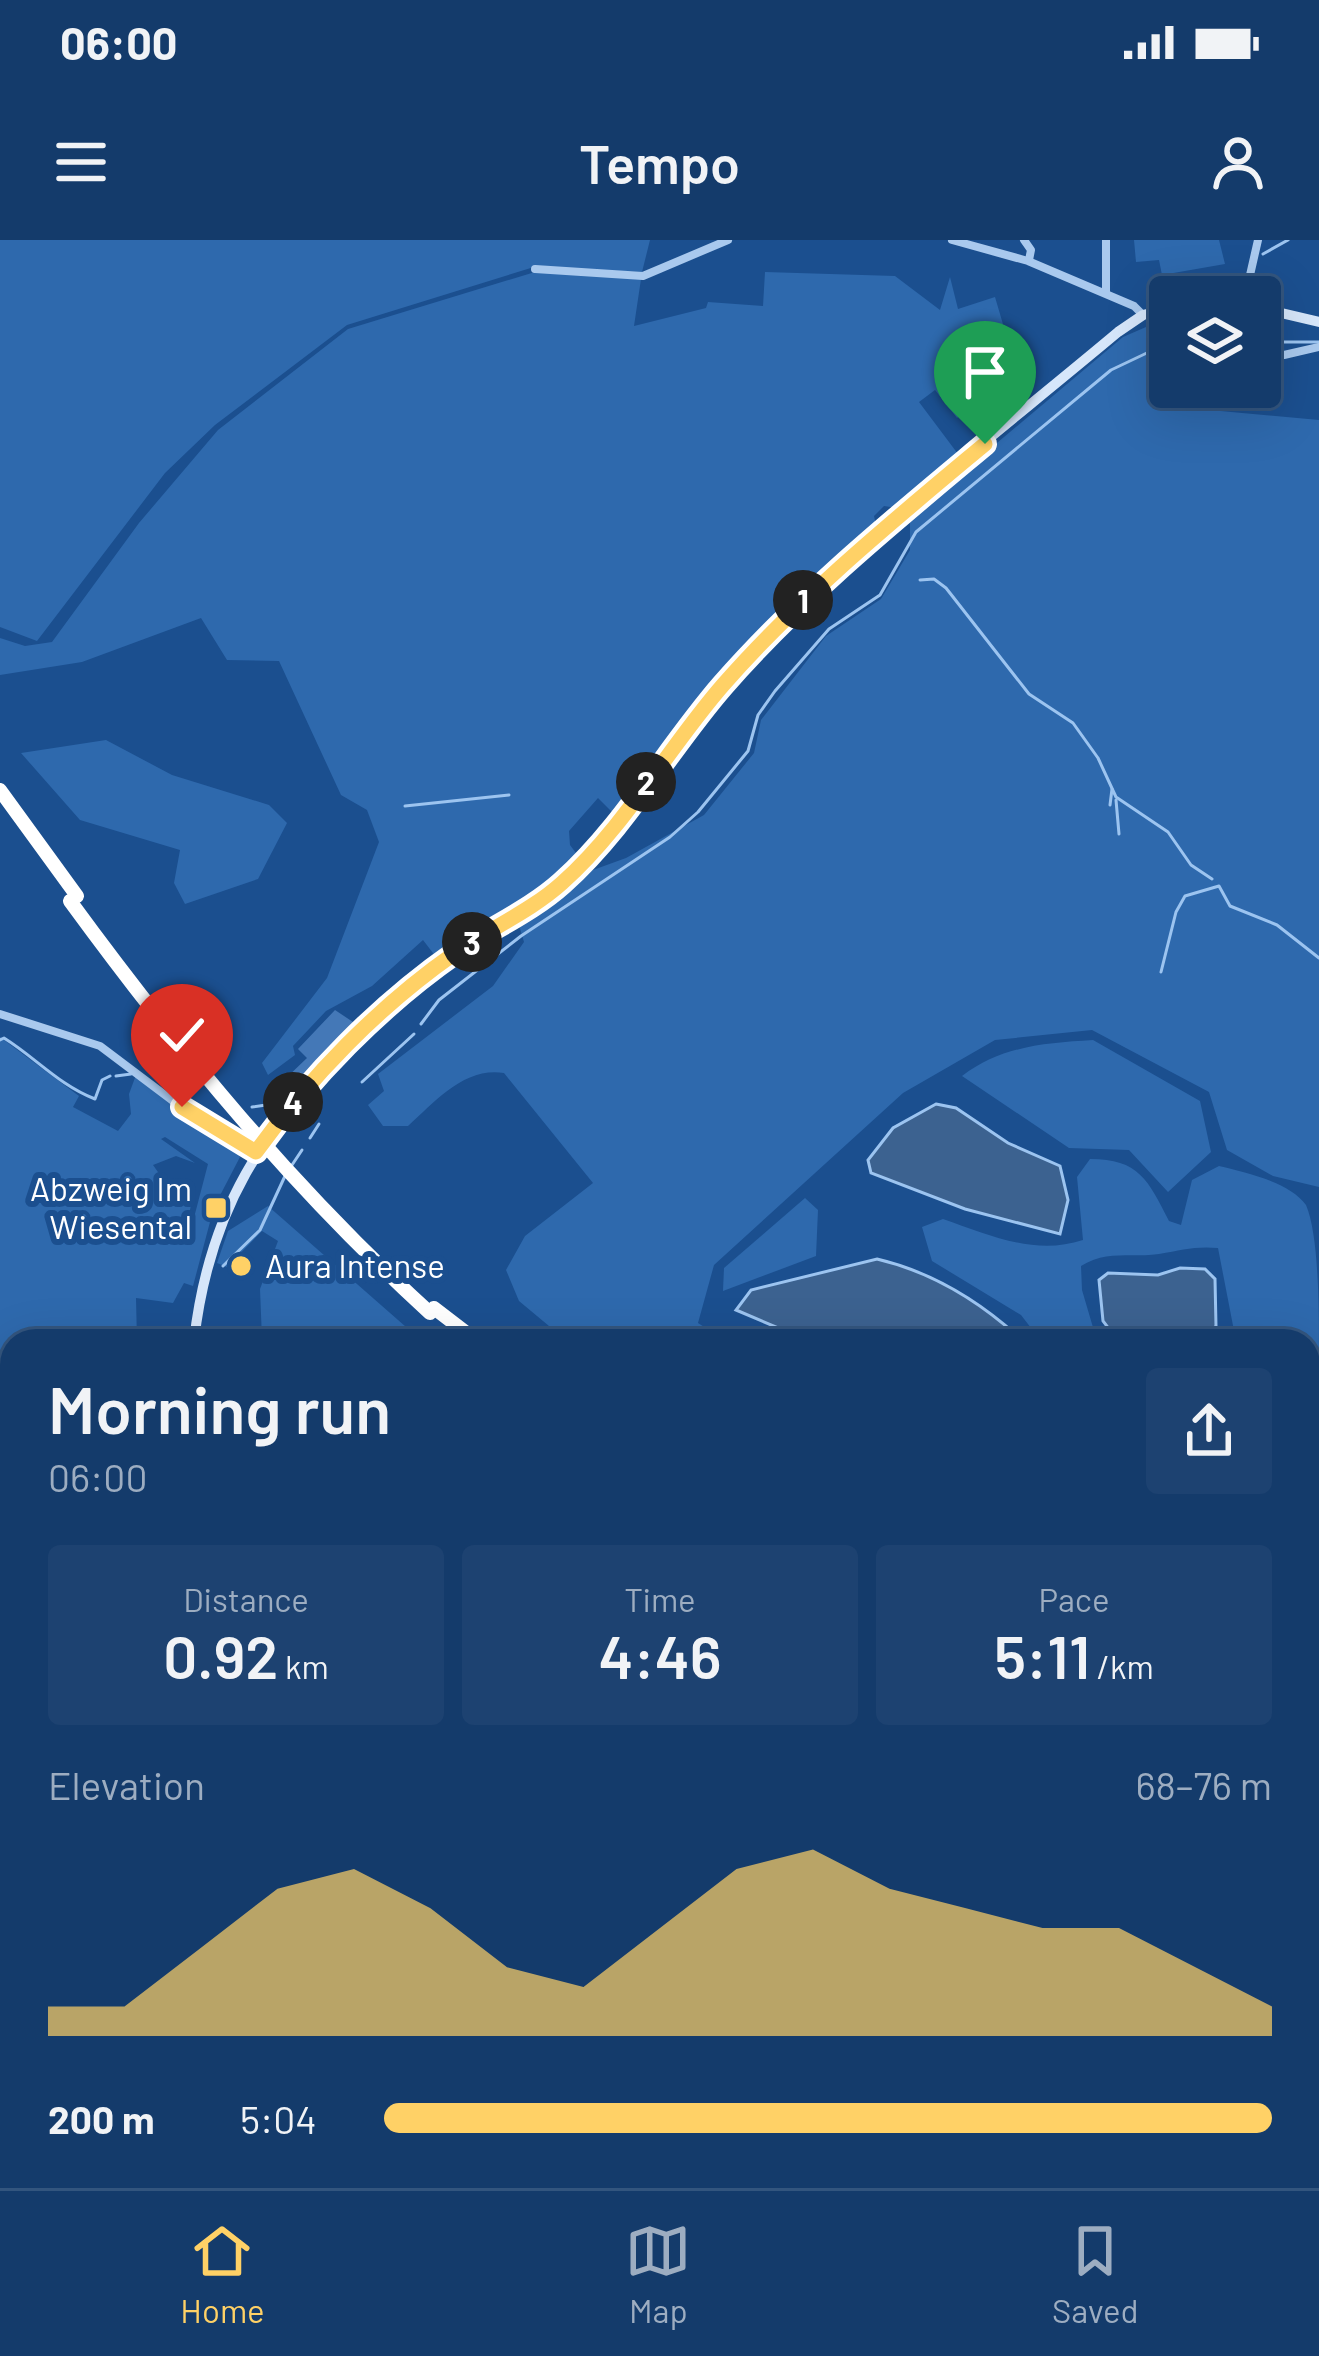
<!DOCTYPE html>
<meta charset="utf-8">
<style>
body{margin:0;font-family:Barlow,sans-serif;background:#1d4271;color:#f1f3f6;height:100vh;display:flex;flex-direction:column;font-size:45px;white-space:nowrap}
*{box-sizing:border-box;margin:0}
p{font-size:39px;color:#9dadc1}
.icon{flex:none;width:66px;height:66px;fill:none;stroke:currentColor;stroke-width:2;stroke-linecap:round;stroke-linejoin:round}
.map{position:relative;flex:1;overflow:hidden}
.sheet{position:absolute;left:0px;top:1089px;width:1320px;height:861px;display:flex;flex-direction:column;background:#143b6b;border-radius:36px 36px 0 0;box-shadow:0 12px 48px #0002,0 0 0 3px #33557e}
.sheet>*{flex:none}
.tools{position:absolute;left:1149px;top:36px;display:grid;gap:24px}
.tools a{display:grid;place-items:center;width:132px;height:132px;border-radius:12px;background:#143b6b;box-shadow:0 12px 48px #0002,0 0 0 3px #33557e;font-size:60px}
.pin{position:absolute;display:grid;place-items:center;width:102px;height:102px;color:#fff;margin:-123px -51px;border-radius:50% 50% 50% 0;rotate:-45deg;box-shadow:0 0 12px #0007}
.pin .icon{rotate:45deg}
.km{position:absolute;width:60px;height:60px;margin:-30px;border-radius:50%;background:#222;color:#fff;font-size:33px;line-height:60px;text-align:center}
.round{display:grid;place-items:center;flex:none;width:126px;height:126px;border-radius:12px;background:#1d4271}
.overview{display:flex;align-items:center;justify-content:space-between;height:204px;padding:0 48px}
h1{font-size:66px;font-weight:600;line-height:90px}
.metrics{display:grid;grid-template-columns:repeat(3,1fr);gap:18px;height:204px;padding:12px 48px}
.metrics div{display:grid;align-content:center;border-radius:12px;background:#1d4271;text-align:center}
.metrics b{font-size:60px;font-weight:600}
.metrics small{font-size:33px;font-weight:400}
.metrics p{font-size:33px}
.chart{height:336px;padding:24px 48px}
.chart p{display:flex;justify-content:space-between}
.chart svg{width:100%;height:216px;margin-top:12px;fill:#ffd166;opacity:.7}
ul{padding:0 48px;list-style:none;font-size:39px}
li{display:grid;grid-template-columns:192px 144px 1fr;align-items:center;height:90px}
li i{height:30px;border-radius:15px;background:#ffd166}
.status{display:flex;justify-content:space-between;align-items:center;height:84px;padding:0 60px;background:#143b6b;direction:ltr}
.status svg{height:33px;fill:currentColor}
header{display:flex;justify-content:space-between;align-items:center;height:156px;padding:0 48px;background:#143b6b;font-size:54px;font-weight:600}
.tab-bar{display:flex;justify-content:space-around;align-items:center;height:168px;border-top:3px solid #33557e;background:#143b6b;font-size:33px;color:#9dadc1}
.tab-bar a{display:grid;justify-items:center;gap:6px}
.tab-bar .active{color:#ffd166}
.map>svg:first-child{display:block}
</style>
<div class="status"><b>06:00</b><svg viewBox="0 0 49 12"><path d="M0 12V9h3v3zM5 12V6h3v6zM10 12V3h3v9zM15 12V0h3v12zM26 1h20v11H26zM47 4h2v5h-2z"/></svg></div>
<header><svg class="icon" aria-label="menu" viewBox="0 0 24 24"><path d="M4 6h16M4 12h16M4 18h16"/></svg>Tempo<svg class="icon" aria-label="person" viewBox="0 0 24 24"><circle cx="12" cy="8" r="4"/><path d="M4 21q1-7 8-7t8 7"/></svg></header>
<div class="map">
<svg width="1319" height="1948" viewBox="0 0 1319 1948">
<rect width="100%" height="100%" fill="#1b4f8f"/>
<g fill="#2e69ad" fill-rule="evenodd">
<path d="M0,0H650L642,32L534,27L347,85L215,185L165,233L37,401L0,387Z"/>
<path d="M1134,0H1219L1225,24L1162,35L1159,20L1136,22Z"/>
<path d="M535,32L641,39L634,86L706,68L708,62L763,66L765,32L895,36L940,70L950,37L958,69L995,57L1020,142L977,170L972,166L957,178L935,150L919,162L958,214L897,268L884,266L874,276L876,285L787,361L672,493L614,574L598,558L569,591L570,605L579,617C542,660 483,686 436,717L423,700L372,746L326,771L293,806L295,815L268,835L262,823L327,738L379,602L367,570L341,555L279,421L227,420L201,378L82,422L0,435V398L25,406L52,402L139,283L218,190L348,89Z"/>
<path d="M1146,87L1155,114L1157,148L1169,149L1177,167L1319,180V947L1273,936L1227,910L1209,852L1092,790L995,800L903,853L714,1025L698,1083L726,1101H567L519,1061L506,1030L525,996L593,943L504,833C464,827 436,861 408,886H383L368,865L384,851L378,834L493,746L524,702L518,682L582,634L626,618L704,575L754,513L761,480L826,396L881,359L910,310V276L1123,97Z"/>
<path d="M106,500L172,535L269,565L287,583L258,639L185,664L174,643L180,610L80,580L21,513Z"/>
<path d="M0,797L79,856L73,867L118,891L131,874L129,854L136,835C155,851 235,903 240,917L214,967L193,1046L184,1043L173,1063L136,1058L137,1101H12V1473L1,1476L12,1478V1570L0,1575ZM165,897L208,924L190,993L186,991L194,949L165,942L153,925L176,916L195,923L161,899Z"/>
<path d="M1093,800L1200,861L1211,912L1168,952L1129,910L1069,908L962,836C1002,806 1044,803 1093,800Z"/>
<path d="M1090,919C1139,919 1148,940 1169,981L1181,985L1192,940L1219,926C1244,932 1290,942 1306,965C1319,995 1319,1072 1319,1109L1308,1113V1101H1236L1218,1008C1195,1006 1182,1010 1159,1014C1130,1018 1107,1010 1081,1026L1082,1050L1097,1101H1041L1021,1075L932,1021L922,987L943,979C989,995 1035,1016 1083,1000L1077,937Z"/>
<path d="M805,958L818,970L816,1016L723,1051L724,1028Z"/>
<path d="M268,966L422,1101H246L262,1099L260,1049L278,1001L262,991L227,1027L217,1023L228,991Z"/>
<path d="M1319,1126V1329H1308V1131Z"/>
<path d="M1308,1371H1319V1948H1270L1261,1938H1308Z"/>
</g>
<g fill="#3c6290" stroke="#9cc4f0" stroke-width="3">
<path d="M936,864L956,868L1008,903L1060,926L1068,960L1060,994L965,969L871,933L868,920L893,888Z"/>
<path d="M877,1019C932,1032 981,1062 1023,1101H809L736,1070L751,1050Z"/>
<path d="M1180,1028L1205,1029L1215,1039L1216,1086L1203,1101H1118L1103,1081L1099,1040L1108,1033L1158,1035Z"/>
</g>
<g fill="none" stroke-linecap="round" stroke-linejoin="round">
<g stroke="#9cc4f0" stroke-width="3">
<path d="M1263,14L1288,0"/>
<path d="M1260,102H1319"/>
<path d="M920,340L934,339L946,348L1029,454L1073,483L1098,518L1116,557L1168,592L1191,625L1212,639"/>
<path d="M1116,560L1119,594"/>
<path d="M1110,565L1112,549"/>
<path d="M405,566L509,555"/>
<path d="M1161,732L1176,672L1185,656L1219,646L1230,666L1277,685L1319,718"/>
<path d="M421,784L439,760L521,696L670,597L698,572L748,511L758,475L775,451L829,389L880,355L916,292L1111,130L1170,102"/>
<path d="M0,800L4,798C36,818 59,845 95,859L102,840L110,836"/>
<path d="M116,836L131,834"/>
<path d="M362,842L414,794"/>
<path d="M252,867L280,863"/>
<path d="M310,898L319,884"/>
<path d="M290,928L302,910"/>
<path d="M223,1026L260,990L285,936"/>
<path d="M1256,1938L1265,1948"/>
</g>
</g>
<path fill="#4478b7" d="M335,770L353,782V788L292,849L283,841L307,818L298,809Z"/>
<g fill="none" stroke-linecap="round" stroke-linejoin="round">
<g stroke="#a9c9ee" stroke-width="8">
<path d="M952,0L1028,21L1134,66L1143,75"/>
<path d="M1024,0L1031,10L1029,20"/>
<path d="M535,29L643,36L728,0"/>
<path d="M1106,52V0"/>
<path d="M1245,57L1258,0"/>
<path d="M1284,115L1319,107"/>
<path d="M0,774L100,806L181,867L256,912"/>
<path d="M0,1770L9,1768L10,1779L4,1784L0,1833"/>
<path d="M251,1938L252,1948"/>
<path d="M285,1938L317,1948"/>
<path d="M1103,1938L1113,1948"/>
<path d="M343,1948L346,1938"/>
<path d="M640,1948L643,1938"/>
<path d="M883,1948L893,1938"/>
</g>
<g stroke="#d6e6fa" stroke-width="10">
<path d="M1260,68L1319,82"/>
<path d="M194,1101C209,969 263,887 357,798C388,769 418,739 453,714C488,689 535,671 566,639C639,563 695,471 769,395C876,285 1000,191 1118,92L1143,75L1170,68"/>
<path d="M0,1581L12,1576"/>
<path d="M1188,1938L1194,1948"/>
</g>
<g stroke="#fff" stroke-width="14">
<path d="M0,550L77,656"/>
<path d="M434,1068L477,1101"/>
<path d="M1308,1337L1319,1338"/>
<path d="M1308,1356H1319"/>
</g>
<path stroke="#fff" stroke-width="14" d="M70,661C179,810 293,948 430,1073"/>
</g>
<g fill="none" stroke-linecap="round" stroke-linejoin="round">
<defs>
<path id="route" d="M182,867L256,912C309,838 379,766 455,713C489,689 531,671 562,643C625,587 668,508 723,445C802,355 894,280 985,204"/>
</defs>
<use href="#route" stroke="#fff" stroke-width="24"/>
<use href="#route" stroke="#ffd166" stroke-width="15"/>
</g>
<g fill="#ffd166" stroke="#1b4f8f" stroke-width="4.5">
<rect x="204" y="956" width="24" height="24" rx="6"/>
<circle cx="241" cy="1026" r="12"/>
</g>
<g text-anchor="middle" stroke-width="12" stroke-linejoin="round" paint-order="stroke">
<g font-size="33" fill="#fff" stroke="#1b4f8f" text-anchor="end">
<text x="192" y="961">Abzweig Im<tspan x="192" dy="38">Wiesental</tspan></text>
<text x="265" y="1038" text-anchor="start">Aura Intense</text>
</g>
</g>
</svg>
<div class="tools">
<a><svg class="icon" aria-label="layers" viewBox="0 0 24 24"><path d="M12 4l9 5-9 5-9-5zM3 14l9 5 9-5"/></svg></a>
</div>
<div class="pin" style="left:985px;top:204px;background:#1e9e55"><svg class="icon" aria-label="arrive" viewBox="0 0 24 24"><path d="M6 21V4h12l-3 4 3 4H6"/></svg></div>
<div class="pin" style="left:182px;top:867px;background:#d93025"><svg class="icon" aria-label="check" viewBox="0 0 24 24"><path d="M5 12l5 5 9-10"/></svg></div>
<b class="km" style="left:803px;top:360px">1</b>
<b class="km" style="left:646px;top:542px">2</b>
<b class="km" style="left:472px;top:702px">3</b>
<b class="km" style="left:293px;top:862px">4</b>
<section class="sheet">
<div class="overview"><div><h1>Morning run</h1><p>06:00</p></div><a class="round"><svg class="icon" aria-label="share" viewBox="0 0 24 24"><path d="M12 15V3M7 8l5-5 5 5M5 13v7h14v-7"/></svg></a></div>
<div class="metrics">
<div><p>Distance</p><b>0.92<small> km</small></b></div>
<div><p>Time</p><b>4:46</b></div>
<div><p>Pace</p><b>5:11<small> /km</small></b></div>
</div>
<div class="chart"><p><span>Elevation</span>68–76 m</p>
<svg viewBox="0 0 160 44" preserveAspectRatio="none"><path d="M0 44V38L10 38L20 26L30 14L40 10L50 18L60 30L70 34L80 22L90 10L100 6L110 14L120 18L130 22L140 22L150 30L160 38V44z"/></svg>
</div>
<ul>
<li><b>200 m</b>5:04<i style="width:100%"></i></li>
</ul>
</section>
</div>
<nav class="tab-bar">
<a class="active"><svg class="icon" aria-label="home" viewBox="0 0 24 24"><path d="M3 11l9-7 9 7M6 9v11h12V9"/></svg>Home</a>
<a><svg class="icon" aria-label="map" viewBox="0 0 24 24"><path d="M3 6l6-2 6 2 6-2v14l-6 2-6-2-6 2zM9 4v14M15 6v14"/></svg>Map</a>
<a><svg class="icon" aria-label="saved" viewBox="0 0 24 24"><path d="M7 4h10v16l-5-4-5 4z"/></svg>Saved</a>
</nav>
